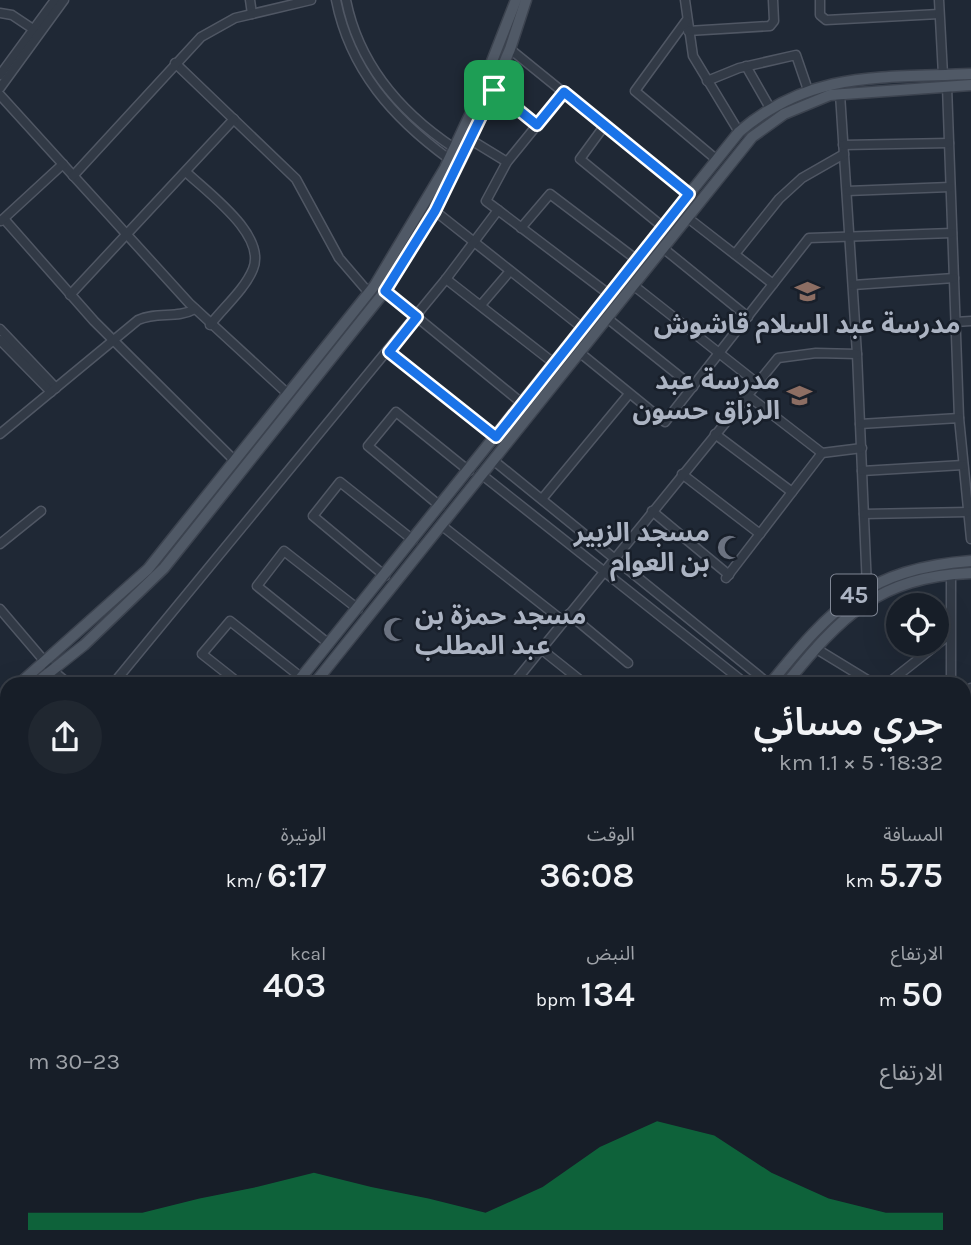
<!DOCTYPE html>
<html lang="ar">
<meta charset="utf-8">
<style>
body{margin:0;font-family:Karla,"Noto Sans Arabic",sans-serif;background:#202730;color:#f1f3f6;direction:rtl;height:100vh;display:flex;flex-direction:column;font-size:26px;white-space:nowrap}
*{box-sizing:border-box;margin:0}
p{font-size:23px;color:#9ea2a8}
.icon{flex:none;width:38px;height:38px;fill:none;stroke:currentColor;stroke-width:2;stroke-linecap:round;stroke-linejoin:round}
.map{position:relative;flex:1;overflow:hidden;direction:ltr}
.panel{position:absolute;left:0px;top:677px;width:971px;height:569px;display:flex;flex-direction:column;background:#171e28;border-radius:21px 21px 0 0;box-shadow:0 7px 28px #0002,0 0 0 2px #363c45;direction:rtl}
.panel>*{flex:none}
.tools{position:absolute;left:886px;top:593px;display:grid;gap:14px}
.tools a{display:grid;place-items:center;width:63px;height:63px;border-radius:50%;background:#171e28;box-shadow:0 7px 28px #0002,0 0 0 2px #363c45;font-size:35px}
.pin{position:absolute;display:grid;place-items:center;width:60px;height:60px;color:#fff;margin:-30px;border-radius:14px;box-shadow:0 4px 10px #0006}
.round{display:grid;place-items:center;flex:none;width:74px;height:74px;border-radius:37px;background:#202730}
.head{display:flex;align-items:center;justify-content:space-between;height:119px;padding:0 28px}
h1{font-size:38px;font-weight:600;line-height:52px}
.figures{display:grid;grid-template-columns:repeat(3,1fr);gap:10px;height:119px;padding:7px 28px}
.figures div{display:grid;align-content:center}
.figures b{font-size:35px;font-weight:600}
.figures small{font-size:19px;font-weight:400}
.figures p{font-size:19px}
.chart{height:196px;padding:14px 28px}
.chart p{display:flex;justify-content:space-between}
.chart svg{width:100%;height:126px;margin-top:7px;fill:#0b8043;opacity:.7}
.map>svg:first-child{display:block}
</style>
<div class="map">
<svg width="971" height="1245" viewBox="0 0 971 1245">
<rect width="100%" height="100%" fill="#1f2835"/>
<path fill="#223537" d="M964,1094L971,1095V1180L964,1178Z"/>
<g fill="none" stroke-linecap="round" stroke-linejoin="round">
<defs>
<g id="minor">
<path d="M250,0L252,14"/>
<path d="M336,0C350,70 393,118 449,159"/>
<path d="M346,0C359,65 400,112 454,148"/>
<path d="M685,0L693,56L739,132"/>
<path d="M820,0V15L826,20L939,14"/>
<path d="M939,0L943,75"/>
<path d="M0,13L12,15L33,29"/>
<path d="M686,21L635,91L717,160"/>
<path d="M688,31L770,26L774,21L773,0"/>
<path d="M510,49L689,194"/>
<path d="M175,63L296,179L339,258L369,293"/>
<path d="M746,66L770,108"/>
<path d="M0,75L55,0"/>
<path d="M707,81L739,68L796,55L808,90"/>
<path d="M947,86L959,418"/>
<path d="M0,88L64,0"/>
<path d="M494,90L537,125"/>
<path d="M840,94L857,354L867,588"/>
<path d="M0,95L189,303L288,394"/>
<path d="M605,125L580,159L663,227"/>
<path d="M471,140L507,162"/>
<path d="M843,145L949,143"/>
<path d="M186,172C208,193 267,235 253,269C245,289 223,308 210,325"/>
<path d="M73,176L201,37L235,18L311,0"/>
<path d="M847,191L950,187"/>
<path d="M498,210L610,295"/>
<path d="M435,211L584,329"/>
<path d="M688,218L773,284"/>
<path d="M4,219L94,321L235,461"/>
<path d="M1,221L63,164"/>
<path d="M521,228L550,194L637,260"/>
<path d="M663,248L748,317"/>
<path d="M735,254L779,199L802,178L844,154"/>
<path d="M446,279L555,364"/>
<path d="M633,285L757,383"/>
<path d="M853,285L954,278"/>
<path d="M385,291L523,404"/>
<path d="M70,295L234,119"/>
<path d="M481,305L510,271"/>
<path d="M607,318L693,387"/>
<path d="M955,322L971,321"/>
<path d="M0,329L56,388"/>
<path d="M0,340L51,392"/>
<path d="M389,352L496,437"/>
<path d="M579,352L665,422L809,238L952,233"/>
<path d="M747,395L822,453"/>
<path d="M860,424L959,418L971,539"/>
<path d="M0,434L138,320C157,311 177,319 195,309"/>
<path d="M715,434L792,492"/>
<path d="M493,460L769,684"/>
<path d="M862,471L963,465"/>
<path d="M481,474L746,684"/>
<path d="M682,474L760,534"/>
<path d="M542,499L629,394"/>
<path d="M440,506L368,446L396,412L469,471"/>
<path d="M652,511L729,575"/>
<path d="M864,514L968,512"/>
<path d="M441,525L563,621"/>
<path d="M0,544L41,511"/>
<path d="M385,576L313,516L340,482L413,540"/>
<path d="M726,578L822,453L862,448"/>
<path d="M0,609L52,670L69,684"/>
<path d="M569,614L628,663"/>
<path d="M329,644L257,586L284,551L358,609"/>
<path d="M815,648L874,684"/>
<path d="M541,649L585,684"/>
<path d="M113,684L446,279L498,210L486,201L507,162L564,92"/>
<path d="M240,684L202,654L230,621L302,678"/>
<path d="M513,684L778,358L816,353L857,354"/>
<path d="M887,684L949,635"/>
<path d="M951,684V574"/>
<path d="M964,693L971,688"/>
<path d="M964,730L971,744"/>
<path d="M964,756L971,749"/>
<path d="M964,925L971,926"/>
<path d="M964,1029L971,1030"/>
<path d="M0,1151L7,1145"/>
<path d="M0,1224L7,1225"/>
<path d="M82,1239L88,1245"/>
<path d="M137,1239L142,1245"/>
<path d="M189,1239L194,1245"/>
<path d="M396,1239L402,1245"/>
<path d="M444,1239L449,1245"/>
<path d="M453,1239L459,1245"/>
<path d="M787,1239L823,1245"/>
<path d="M162,1245L169,1239"/>
<path d="M500,1245L506,1239"/>
<path d="M630,1245L634,1239"/>
<path d="M733,1245L735,1239"/>
</g>
<g id="major">
<path d="M19,684L148,569L375,285L445,168L476,102L516,0"/>
<path d="M35,684L84,645L164,568L385,291L435,211L471,140L510,49L526,0"/>
<path d="M296,684L739,132C811,70 882,78 971,74"/>
<path d="M314,684L752,137L784,114L830,95L971,85"/>
<path d="M770,684C832,607 868,569 971,561"/>
<path d="M786,684C841,616 878,577 971,573"/>
<path d="M0,700L7,694"/>
<path d="M0,715L7,709"/>
<path d="M0,859L7,869"/>
<path d="M0,886L7,903"/>
<path d="M0,1036L7,1030"/>
<path d="M0,1052L7,1046"/>
<path d="M338,1239L343,1245"/>
<path d="M286,1245L292,1239"/>
<path d="M297,1245L303,1239"/>
</g>
</defs>
<use href="#minor" stroke="#505764" stroke-width="11"/>
<use href="#major" stroke="#3c434f" stroke-width="13"/>
<use href="#minor" stroke="#323a46" stroke-width="8"/>
<use href="#major" stroke="#505966" stroke-width="10"/>
</g>
<g fill="none" stroke-linecap="round" stroke-linejoin="round">
<defs>
<path id="route" d="M494,90L537,125L564,92L689,194L496,437L389,352L417,317L385,291L435,211Z"/>
</defs>
<use href="#route" stroke="#fff" stroke-width="14"/>
<use href="#route" stroke="#1a73e8" stroke-width="9"/>
</g>
<defs>
<symbol id="school-bare" viewBox="-9 -9 18 18"><path d="M0-5L7-2L0 1L-7-2ZM-4 1L0 2.5L4 1V4Q0 6-4 4Z" fill="#8d6e63" stroke="#181f2a" stroke-width="2.5" paint-order="stroke"/></symbol>
<symbol id="mosque-bare" viewBox="-9 -9 18 18"><path d="M3.5-4.9A6 6 0 1 0 3.5 4.9A5 5 0 1 1 3.5-4.9Z" fill="#6b7280" stroke="#181f2a" stroke-width="2.5" paint-order="stroke"/></symbol>
</defs>
<g fill-rule="evenodd">
<use href="#school-bare" x="790" y="274" width="35" height="35"/>
<use href="#school-bare" x="782" y="378" width="35" height="35"/>
<use href="#mosque-bare" x="712" y="530" width="35" height="35"/>
<use href="#mosque-bare" x="378" y="612" width="35" height="35"/>
</g>
<g text-anchor="middle" stroke-width="5" stroke-linejoin="round" paint-order="stroke">
<rect fill="#181f2a" stroke="#808795" stroke-width="2" x="831" y="574.5" width="46" height="41" rx="5"/>
<g font-size="24" font-weight="bold" fill="#acb4c3">
<text x="854" y="603">45</text>
</g>
<g font-size="26" font-weight="bold" fill="#acb4c3" stroke="#181f2a" text-anchor="end">
<text x="807" y="333" text-anchor="middle">مدرسة عبد السلام قاشوش</text>
<text x="780" y="389">مدرسة عبد<tspan x="780" dy="30">الرزاق حسون</tspan></text>
<text x="710" y="541">مسجد الزبير<tspan x="710" dy="30">بن العوام</tspan></text>
<text x="415" y="624" text-anchor="start">مسجد حمزة بن<tspan x="415" dy="30">عبد المطلب</tspan></text>
</g>
</g>
</svg>
<div class="tools">
<a><svg class="icon" aria-label="locate" viewBox="0 0 24 24"><circle cx="12" cy="12" r="6"/><path d="M12 2v4M12 18v4M2 12h4M18 12h4"/></svg></a>
</div>
<div class="pin" style="left:494px;top:90px;background:#1e9e55"><svg class="icon" aria-label="arrive" viewBox="0 0 24 24"><path d="M6 21V4h12l-3 4 3 4H6"/></svg></div>
<section class="panel">
<div class="head"><div><h1>جري مسائي</h1><p>18:32 · 5 × 1.1 km</p></div><a class="round"><svg class="icon" aria-label="share" viewBox="0 0 24 24"><path d="M12 15V3M7 8l5-5 5 5M5 13v7h14v-7"/></svg></a></div>
<div class="figures">
<div><p>المسافة</p><b>5.75<small> km</small></b></div>
<div><p>الوقت</p><b>36:08</b></div>
<div><p>الوتيرة</p><b>6:17<small> /km</small></b></div>
</div>
<div class="figures">
<div><p>الارتفاع</p><b>50<small> m</small></b></div>
<div><p>النبض</p><b>134<small> bpm</small></b></div>
<div><p>kcal</p><b>403</b></div>
</div>
<div class="chart"><p><span>الارتفاع</span>23–30 m</p>
<svg viewBox="0 0 160 44" preserveAspectRatio="none"><path d="M0 44V38L10 38L20 38L30 33L40 29L50 24L60 29L70 33L80 38L90 29L100 15L110 6L120 11L130 24L140 33L150 38L160 38V44z"/></svg>
</div>
</section>
</div>
